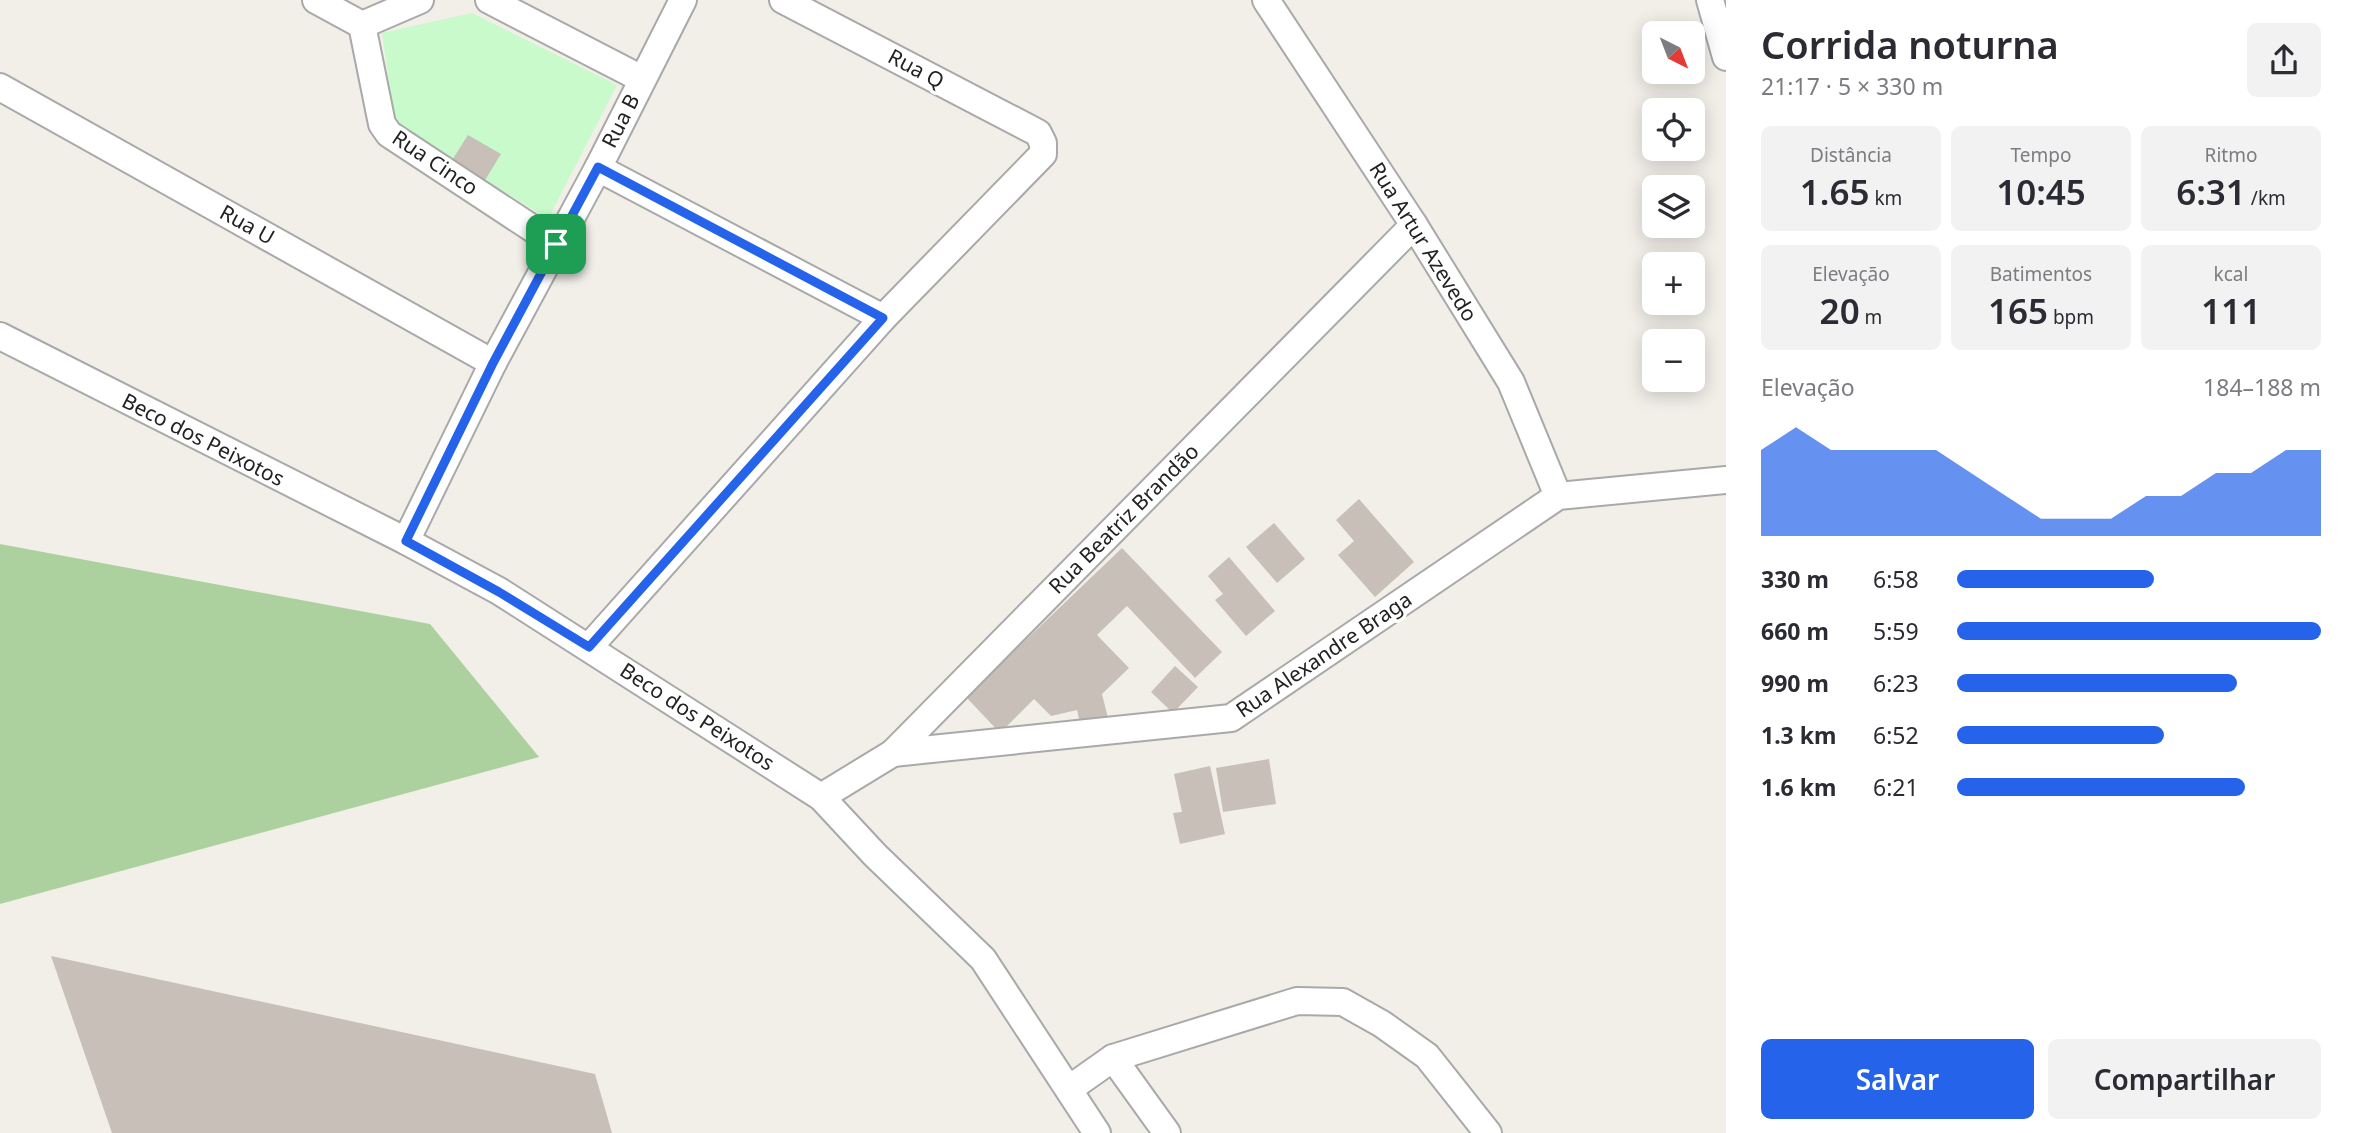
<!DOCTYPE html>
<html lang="pt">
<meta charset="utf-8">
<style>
body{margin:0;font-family:"Noto Sans",sans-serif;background:#f2f2f3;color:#2b2b33;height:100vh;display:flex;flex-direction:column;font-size:26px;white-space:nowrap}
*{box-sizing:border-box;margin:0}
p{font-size:23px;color:#7c7c81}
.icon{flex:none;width:38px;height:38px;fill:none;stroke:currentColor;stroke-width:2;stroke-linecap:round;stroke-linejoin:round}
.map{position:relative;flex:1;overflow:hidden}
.sheet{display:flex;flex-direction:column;background:#fff;width:630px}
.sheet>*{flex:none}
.needle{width:46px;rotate:138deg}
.controls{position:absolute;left:1642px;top:21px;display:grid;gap:14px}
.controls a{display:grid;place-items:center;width:63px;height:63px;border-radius:10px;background:#fff;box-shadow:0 4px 18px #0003;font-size:35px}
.pin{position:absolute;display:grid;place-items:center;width:60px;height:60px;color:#fff;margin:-30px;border-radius:14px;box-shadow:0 4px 10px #0006}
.round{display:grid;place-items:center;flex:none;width:74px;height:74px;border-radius:10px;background:#f2f2f3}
.summary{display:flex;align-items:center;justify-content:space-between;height:119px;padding:0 35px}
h1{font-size:38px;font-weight:600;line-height:52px}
.stats{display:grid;grid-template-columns:repeat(3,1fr);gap:10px;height:119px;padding:7px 35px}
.stats div{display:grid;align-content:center;border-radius:10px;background:#f2f2f3;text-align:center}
.stats b{font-size:35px;font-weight:600}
.stats small{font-size:19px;font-weight:400}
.stats p{font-size:19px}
.chart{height:196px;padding:14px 35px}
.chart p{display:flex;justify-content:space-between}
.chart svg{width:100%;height:126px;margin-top:7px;fill:#2563eb;opacity:.7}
.cta{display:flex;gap:14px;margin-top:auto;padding:14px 35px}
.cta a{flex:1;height:80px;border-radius:10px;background:#2563eb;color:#fff;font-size:28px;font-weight:600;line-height:80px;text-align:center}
.cta a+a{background:#f2f2f3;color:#2b2b33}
ul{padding:0 35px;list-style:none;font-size:23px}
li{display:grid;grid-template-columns:112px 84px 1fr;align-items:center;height:52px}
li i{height:18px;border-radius:9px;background:#2563eb}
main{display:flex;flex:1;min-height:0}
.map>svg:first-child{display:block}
</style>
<main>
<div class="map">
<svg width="1726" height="1133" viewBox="0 0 1726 1133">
<rect width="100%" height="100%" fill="#f2efe9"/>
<path fill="#add19e" d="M0,544L430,624L539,757L0,904Z"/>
<path fill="#c8facc" d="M472,13L617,85L548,219L395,123L382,33Z"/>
<g fill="#c7bfb8">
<path d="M468,135L501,154L482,185L449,165Z"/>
<path d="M1359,499L1414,562L1375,597L1338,555L1354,541L1336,520Z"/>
<path d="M1274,523L1305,559L1277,583L1246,547Z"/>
<path d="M1122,548L1222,652L1195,678L1127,606L1097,635L1129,668L1102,694L1109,722L1081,728L1077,710L1051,716L1034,699L1000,733L966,697Z"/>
<path d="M1229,557L1275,611L1246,636L1215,600L1223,594L1208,576Z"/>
<path d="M1175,666L1198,687L1173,713L1151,692Z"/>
<path d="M1269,759L1276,804L1223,812L1216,768Z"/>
<path d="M1210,766L1225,834L1180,844L1173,813L1182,812L1174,774Z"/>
<path d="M51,956L595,1074L612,1133H112Z"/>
</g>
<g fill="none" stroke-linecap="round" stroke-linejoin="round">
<defs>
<g id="street">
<path d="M316,0L362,25"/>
<path d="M420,0L362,25L382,124L389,134L556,244"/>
<path d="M489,0L642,79"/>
<path d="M1266,0L1414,225L1511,382L1558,496"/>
<path d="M1710,0L1726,57"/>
<path d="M0,87L493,363"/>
<path d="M598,168L883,318"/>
<path d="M0,336L406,541L499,591L821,797L875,855L983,959L1097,1133"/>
<path d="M406,541L493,363L598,168L683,0"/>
<path d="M589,647L883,318L1043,154V143L1038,133L783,0"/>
<path d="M893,753L1231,718L1558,496L1726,480"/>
<path d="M821,797L893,753L1414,225"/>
<path d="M1113,1058L1167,1133"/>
<path d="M1069,1089L1113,1058L1297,1001L1343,1002L1382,1024L1427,1056L1488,1133"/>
</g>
</defs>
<use href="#street" stroke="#a9a9a9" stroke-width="30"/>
<use href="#street" stroke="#fff" stroke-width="26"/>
</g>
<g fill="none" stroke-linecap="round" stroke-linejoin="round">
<defs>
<path id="route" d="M598,167L883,318L589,647L499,592L406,541L493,363Z"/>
</defs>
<use href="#route" stroke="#fff" stroke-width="14"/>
<use href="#route" stroke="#2563eb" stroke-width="9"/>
</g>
<g text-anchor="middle" stroke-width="7" stroke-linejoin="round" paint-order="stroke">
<g font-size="21" fill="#222" stroke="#fff">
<text transform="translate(916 69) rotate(28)" y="7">Rua Q</text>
<text transform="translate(621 121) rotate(-63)" y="7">Rua B</text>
<text transform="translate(435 163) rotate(34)" y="7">Rua Cinco</text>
<text transform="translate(247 225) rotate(29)" y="7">Rua U</text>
<text transform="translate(1423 242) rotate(58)" y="7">Rua Artur Azevedo</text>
<text transform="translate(203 440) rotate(27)" y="7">Beco dos Peixotos</text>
<text transform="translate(1124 519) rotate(-45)" y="7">Rua Beatriz Brandão</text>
<text transform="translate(1324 655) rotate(-34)" y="7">Rua Alexandre Braga</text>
<text transform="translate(697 717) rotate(33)" y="7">Beco dos Peixotos</text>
</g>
</g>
</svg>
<div class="controls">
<a><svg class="needle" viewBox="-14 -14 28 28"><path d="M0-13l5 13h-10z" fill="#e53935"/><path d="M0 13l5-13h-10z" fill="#7c7c81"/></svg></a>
<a><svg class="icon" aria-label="locate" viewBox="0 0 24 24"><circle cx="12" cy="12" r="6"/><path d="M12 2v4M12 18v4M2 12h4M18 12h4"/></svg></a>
<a><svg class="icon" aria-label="layers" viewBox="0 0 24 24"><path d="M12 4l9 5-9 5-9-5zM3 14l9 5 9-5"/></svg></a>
<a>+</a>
<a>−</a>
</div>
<div class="pin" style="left:556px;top:244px;background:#1e9e55"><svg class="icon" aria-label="arrive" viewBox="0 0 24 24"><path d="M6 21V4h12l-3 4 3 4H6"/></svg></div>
</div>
<section class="sheet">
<div class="summary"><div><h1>Corrida noturna</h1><p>21:17 · 5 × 330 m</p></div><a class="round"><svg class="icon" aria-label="share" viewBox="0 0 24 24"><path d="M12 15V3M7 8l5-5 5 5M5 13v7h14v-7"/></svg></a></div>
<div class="stats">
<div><p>Distância</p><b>1.65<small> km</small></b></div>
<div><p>Tempo</p><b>10:45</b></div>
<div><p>Ritmo</p><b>6:31<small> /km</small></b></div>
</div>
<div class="stats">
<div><p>Elevação</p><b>20<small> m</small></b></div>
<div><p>Batimentos</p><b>165<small> bpm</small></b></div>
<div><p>kcal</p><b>111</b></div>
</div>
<div class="chart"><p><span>Elevação</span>184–188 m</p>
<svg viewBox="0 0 160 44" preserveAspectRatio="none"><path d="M0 44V14L10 6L20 14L30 14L40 14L50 14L60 22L70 30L80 38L90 38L100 38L110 30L120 30L130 22L140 22L150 14L160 14V44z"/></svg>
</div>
<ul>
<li><b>330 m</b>6:58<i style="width:54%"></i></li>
<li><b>660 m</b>5:59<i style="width:100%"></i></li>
<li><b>990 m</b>6:23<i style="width:77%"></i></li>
<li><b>1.3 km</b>6:52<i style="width:57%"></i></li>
<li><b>1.6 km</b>6:21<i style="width:79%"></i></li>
</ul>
<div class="cta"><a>Salvar</a><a>Compartilhar</a></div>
</section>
</main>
